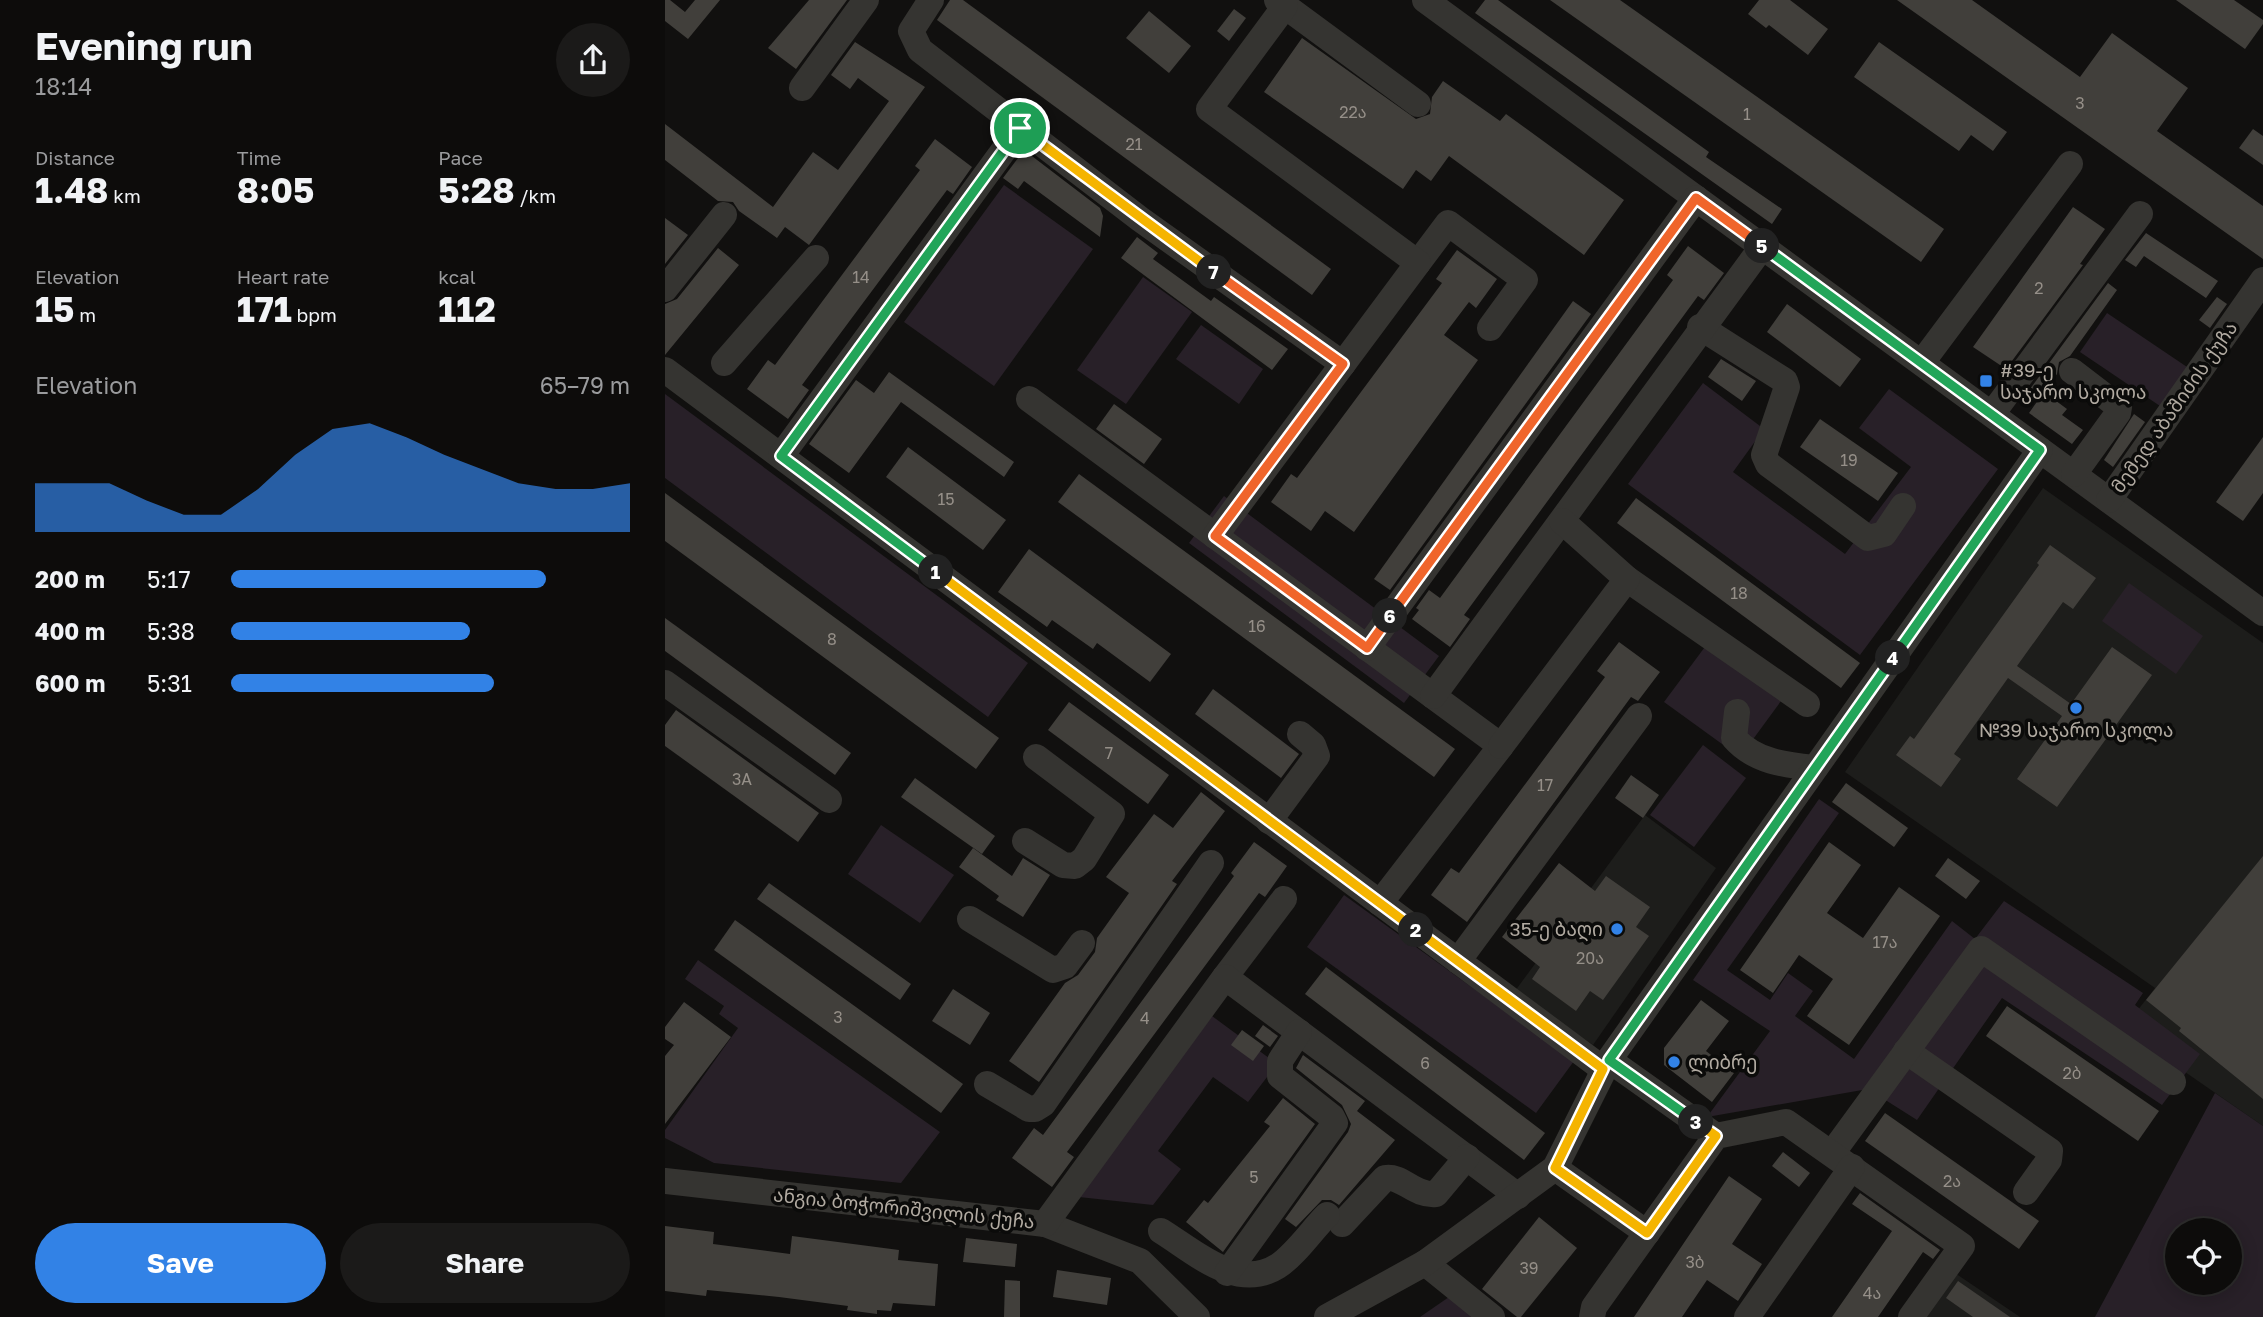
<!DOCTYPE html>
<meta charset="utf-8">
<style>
body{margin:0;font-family:"Golos Text","Noto Sans Georgian",sans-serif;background:#1b1a19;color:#f1f3f6;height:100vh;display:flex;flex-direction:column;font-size:26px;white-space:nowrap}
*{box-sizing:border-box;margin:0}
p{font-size:23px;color:#9a9b9d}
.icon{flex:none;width:38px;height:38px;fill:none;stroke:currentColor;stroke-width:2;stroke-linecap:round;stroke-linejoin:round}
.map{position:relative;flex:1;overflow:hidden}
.side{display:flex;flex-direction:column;background:#0d0c0b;width:665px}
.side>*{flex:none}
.tools{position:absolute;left:1500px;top:1218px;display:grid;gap:14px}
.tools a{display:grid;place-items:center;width:77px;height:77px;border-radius:50%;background:#0d0c0b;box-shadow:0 4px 18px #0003,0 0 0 2px #2d2c2c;font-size:35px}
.pin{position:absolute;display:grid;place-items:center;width:60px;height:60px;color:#fff;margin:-30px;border:4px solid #fff;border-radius:50%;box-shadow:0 2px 7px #0007}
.km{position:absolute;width:35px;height:35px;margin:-18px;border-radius:50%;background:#222;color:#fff;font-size:19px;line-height:35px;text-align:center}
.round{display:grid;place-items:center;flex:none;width:74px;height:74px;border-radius:37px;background:#1b1a19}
.summary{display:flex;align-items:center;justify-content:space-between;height:119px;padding:0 35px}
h1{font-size:38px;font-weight:700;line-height:52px}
.metrics{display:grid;grid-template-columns:repeat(3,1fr);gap:10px;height:119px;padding:7px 35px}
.metrics div{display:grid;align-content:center}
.metrics b{font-size:35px;font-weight:700}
.metrics small{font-size:19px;font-weight:400}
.metrics p{font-size:19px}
.chart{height:196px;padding:14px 35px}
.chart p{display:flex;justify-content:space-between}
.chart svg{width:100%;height:126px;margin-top:7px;fill:#3282e6;opacity:.7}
.cta{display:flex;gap:14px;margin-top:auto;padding:14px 35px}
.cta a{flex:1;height:80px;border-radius:42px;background:#3282e6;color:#fff;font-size:28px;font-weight:700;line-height:80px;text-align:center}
.cta a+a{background:#1b1a19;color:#f1f3f6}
ul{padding:0 35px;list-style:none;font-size:23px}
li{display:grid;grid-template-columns:112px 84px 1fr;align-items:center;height:52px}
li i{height:18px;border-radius:9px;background:#3282e6}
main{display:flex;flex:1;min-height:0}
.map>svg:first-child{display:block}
</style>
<main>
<section class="side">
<div class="summary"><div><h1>Evening run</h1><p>18:14</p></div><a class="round"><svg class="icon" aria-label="share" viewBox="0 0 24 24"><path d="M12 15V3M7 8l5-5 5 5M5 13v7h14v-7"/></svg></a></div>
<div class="metrics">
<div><p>Distance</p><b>1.48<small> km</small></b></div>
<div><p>Time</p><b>8:05</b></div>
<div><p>Pace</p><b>5:28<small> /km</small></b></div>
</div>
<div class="metrics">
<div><p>Elevation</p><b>15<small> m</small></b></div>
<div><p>Heart rate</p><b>171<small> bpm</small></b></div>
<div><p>kcal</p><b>112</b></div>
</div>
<div class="chart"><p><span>Elevation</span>65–79 m</p>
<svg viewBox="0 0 160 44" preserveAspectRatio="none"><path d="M0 44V27L10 27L20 27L30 33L40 38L50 38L60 29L70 17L80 8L90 6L100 11L110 17L120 22L130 27L140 29L150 29L160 27V44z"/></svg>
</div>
<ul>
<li><b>200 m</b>5:17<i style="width:79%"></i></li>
<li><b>400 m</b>5:38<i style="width:60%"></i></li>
<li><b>600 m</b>5:31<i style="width:66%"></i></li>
</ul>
<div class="cta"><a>Save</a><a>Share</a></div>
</section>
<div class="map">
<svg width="1598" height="1317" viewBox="0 0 1598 1317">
<rect width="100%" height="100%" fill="#11100f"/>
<g fill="#1d1d1b">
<path d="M1378,488L1598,643V1126L1458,1029L1490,988L1180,772Z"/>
<path d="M980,815L1051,868L928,1045L850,991Z"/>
<path d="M1278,1265L1355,1317H1239Z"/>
</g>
<g fill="#282028" fill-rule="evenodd">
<path d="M339,185L428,249L329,386L239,322Z"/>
<path d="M478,277L527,312L461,404L412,370Z"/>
<path d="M1442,313L1525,369L1498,408L1415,352Z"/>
<path d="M536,325L598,369L574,404L511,359Z"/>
<path d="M1038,383L1099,429L1068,472L1180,554L1246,467L1194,428L1224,389L1333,469L1195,655L963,484Z"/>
<path d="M0,394L363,663L323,717L0,478Z"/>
<path d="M559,496L774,656L739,703L524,543Z"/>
<path d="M1464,583L1538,636L1511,674L1437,621Z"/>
<path d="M1051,632L1127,686L1075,757L999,702Z"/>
<path d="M1038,745L1081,778L1029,847L985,815Z"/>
<path d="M1154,799L1174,813L1062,970L1105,1000L1123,973L1148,991L1130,1016L1189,1059L1287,921L1310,939L1339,901L1478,993L1470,1005L1535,1054L1497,1105L1337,998L1252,1120L1203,1089L1042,1117L1105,1031L1028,980Z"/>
<path d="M216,825L289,875L255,923L183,874Z"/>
<path d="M679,895L909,1061L871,1113L642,947Z"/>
<path d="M33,960L275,1132L236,1183L49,1163L0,1138V1130L73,1028L54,1014L59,1006L20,979Z"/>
<path d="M547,1016L612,1064L583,1102L548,1077L493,1151L516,1169L488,1205L414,1197Z"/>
<path d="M1550,1093L1598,1126V1317H1430ZM1564,1230V1283H1512V1230Z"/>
<path d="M784,1297L808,1317H755Z"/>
</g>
<g fill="#413f3b">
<path d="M0,0H5L20,12L30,0H55L23,39L0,21Z"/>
<path d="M144,0H182L131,69L103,48Z"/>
<path d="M285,0H298L666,269L647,295L272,20Z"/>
<path d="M820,0H833L1044,152L1041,157L1117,209L1107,224L810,13Z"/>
<path d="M885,0H955L1279,229L1256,262Z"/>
<path d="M1094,0H1125L1163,29L1143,55L1104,25L1101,28L1083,14Z"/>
<path d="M1232,0H1307L1415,77L1447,33L1523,88L1492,131L1598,206V259Z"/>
<path d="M1511,0H1569L1598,20V24L1580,49Z"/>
<path d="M569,9L581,18L564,41L552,31Z"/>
<path d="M484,11L526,46L504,73L461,38Z"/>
<path d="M637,38L751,119L765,114L767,97L778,81L835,121L841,114L959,200L919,255L784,156L766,181L751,170L738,189L599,92Z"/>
<path d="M190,42L260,87L144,245L120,227L112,238L74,211L68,202L53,201L0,160V124L108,207L148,152L173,170L224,101L193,78L185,89L166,75Z"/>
<path d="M1214,42L1342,132L1328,151L1306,135L1294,151L1189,77Z"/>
<path d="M1588,129L1598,136V165L1574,148Z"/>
<path d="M270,139L307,167L288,194L282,190L137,385L144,390L123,419L82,389L103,360L110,365L255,170L250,166Z"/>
<path d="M359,150L435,208L438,216L435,237L359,181L353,189L338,178Z"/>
<path d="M1408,207L1440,229L1415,264L1418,265L1341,369L1308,347Z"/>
<path d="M0,218L23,235L0,264Z"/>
<path d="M1481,233L1553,281L1541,298L1479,256L1471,267L1460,260Z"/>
<path d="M472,237L493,253L488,259L546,301L549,297L623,349L607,370L456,258Z"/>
<path d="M1023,246L1059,273L1039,300L1033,296L799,615L805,619L785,647L747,619L754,610L751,608L764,590L775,598L1008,280L1002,275Z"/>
<path d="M53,248L74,265L0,355V304L12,299Z"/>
<path d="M792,250L832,279L811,308L804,302L779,335L813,360L689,532L660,511L646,531L606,502L626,474L632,478L777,283L771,279Z"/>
<path d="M1443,283L1452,290L1405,356L1394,362L1392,374L1379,392L1402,409L1397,415L1418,430L1407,444L1364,413L1376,396L1365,389Z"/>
<path d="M1552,297L1562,304L1545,328L1534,320Z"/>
<path d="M908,301L926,314L725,590L709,579Z"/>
<path d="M1122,304L1196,359L1175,387L1102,332Z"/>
<path d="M1056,359L1091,381L1077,401L1043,377Z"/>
<path d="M224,372L349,462L339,477L236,402L184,473L144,444L191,380L209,393Z"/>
<path d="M449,404L497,439L479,464L431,429Z"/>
<path d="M1469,414L1480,422L1448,467L1439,460Z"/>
<path d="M1155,419L1233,473L1213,501L1135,447Z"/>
<path d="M1598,437V493L1578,521L1551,502Z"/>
<path d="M243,447L341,520L318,550L221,477Z"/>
<path d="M414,474L790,749L769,777L393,502Z"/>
<path d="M0,493L334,738L311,769L0,541Z"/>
<path d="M971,498L1195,663L1176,688L952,523Z"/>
<path d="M1385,545L1431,578L1408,609L1398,602L1352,666L1406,704L1447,647L1487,675L1392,807L1352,779L1397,716L1343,678L1289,754L1296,759L1276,787L1231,755L1245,736L1249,739L1374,565L1372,563Z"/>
<path d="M364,549L506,654L485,682L432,643L428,649L387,620L382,627L333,592Z"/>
<path d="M0,618L186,753L170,775L0,651Z"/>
<path d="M954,642L995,672L973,701L966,697L802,922L766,895L786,868L794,873L940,677L932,671Z"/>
<path d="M548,689L634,754L616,778L530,714Z"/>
<path d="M404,702L504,775L483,804L383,730Z"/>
<path d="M11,710L154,813L133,842L0,746V725Z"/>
<path d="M966,775L994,795L978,818L950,798Z"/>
<path d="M250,778L330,836L317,854L236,797Z"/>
<path d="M1181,783L1243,828L1229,847L1167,802Z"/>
<path d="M536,792L560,811L507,881L512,884L374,1082L344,1061L400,983L413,975L430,952L432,938L464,893L441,877L489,814L508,828Z"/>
<path d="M589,842L622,866L600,897L594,893L402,1152L409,1157L387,1187L347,1158L369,1128L378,1135L569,876L566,873Z"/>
<path d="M1164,842L1196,865L1162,913L1198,938L1234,887L1275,916L1184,1045L1142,1016L1168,979L1134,955L1108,993L1075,970Z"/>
<path d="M308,848L347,876L358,858L385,875L358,917L331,900L334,896L294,867Z"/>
<path d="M1598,856V1099L1514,1031L1516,1028L1481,1000Z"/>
<path d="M1283,858L1315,881L1301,899L1270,876Z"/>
<path d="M894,863L930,891L941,876L985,907L971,927L984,936L938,1000L925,991L911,1011L867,979L875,967L837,937Z"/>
<path d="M104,883L246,984L235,1000L92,899Z"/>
<path d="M70,920L298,1084L276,1113L49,950Z"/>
<path d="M661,967L880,1133L859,1160L640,994Z"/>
<path d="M288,989L325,1013L305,1045L267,1021Z"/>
<path d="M1036,1000L1064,1021L1041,1051L1069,1073L1047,1102L999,1065V1048Z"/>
<path d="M19,1002L66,1037L0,1124V1056L9,1045L0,1039V1027Z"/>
<path d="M1342,1006L1494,1111L1473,1141L1321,1036Z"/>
<path d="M598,1025L613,1036L605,1047L590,1036Z"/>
<path d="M577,1030L599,1046L588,1061L566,1045Z"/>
<path d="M638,1055L700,1101L692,1111L730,1140L674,1205L666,1200H657L631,1227L620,1219L683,1132L686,1124L677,1105L631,1068Z"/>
<path d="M618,1098L650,1124L558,1252L521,1222L539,1200L543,1203L605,1126L599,1122Z"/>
<path d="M1220,1113L1374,1221L1354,1249L1200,1141Z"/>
<path d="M1118,1152L1145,1173L1134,1187L1107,1166Z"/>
<path d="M1064,1176L1097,1199L1067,1244L1097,1264L1073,1301L1042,1280L1017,1317H969Z"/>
<path d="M1195,1193L1275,1250L1268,1259L1258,1252L1213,1317H1167L1227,1231L1187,1204Z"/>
<path d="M874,1217L912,1248L856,1317H852L817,1289Z"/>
<path d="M0,1226L49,1232L48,1244L125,1254L127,1236L234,1250L233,1260L273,1264L270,1306L228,1303L226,1311L212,1310V1314L182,1310L183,1306L114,1297L42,1290L41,1296L0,1291Z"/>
<path d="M301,1238L352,1244L350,1267L298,1262Z"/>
<path d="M392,1270L446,1278L442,1305L388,1297Z"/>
<path d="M340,1280L355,1281V1317H339Z"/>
<path d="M1293,1281L1345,1317H1308L1281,1298Z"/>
</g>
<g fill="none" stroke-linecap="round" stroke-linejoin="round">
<g stroke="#353431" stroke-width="26">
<path d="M266,0L246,31L255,50L475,219L678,364"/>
<path d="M760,0L1598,613"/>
<path d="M620,6L753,104"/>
<path d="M137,88L201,0"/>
<path d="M753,263L783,223L860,280L825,328"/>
<path d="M0,289L59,215"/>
<path d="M1035,327L1120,381L1122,387L1099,455L1103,464L1203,538L1219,534L1238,506"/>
<path d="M1258,361L1405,164"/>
<path d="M59,363L151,258"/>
<path d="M0,370L938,1069"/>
<path d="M1407,371L1454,407L1453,413L1409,474"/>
<path d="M364,399L836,746L715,903"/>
<path d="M1327,414L1475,214"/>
<path d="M116,456L355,128"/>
<path d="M1444,500L1598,280"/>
<path d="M550,536L753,263L544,109L620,6L612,0"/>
<path d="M962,579L1142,704"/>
<path d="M702,648L1031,198"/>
<path d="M0,683L164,800"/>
<path d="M768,696L1097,247"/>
<path d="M1072,712L1069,738C1090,762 1121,765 1150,768"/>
<path d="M836,746L962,579L897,521"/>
<path d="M604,821L652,756L648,745L635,734"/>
<path d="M360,841L398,865L410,866L419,859L447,814L371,757"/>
<path d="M305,919L388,970L400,966L417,943"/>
<path d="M793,961L974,716"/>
<path d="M560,977L619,899"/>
<path d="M1241,1051L1385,1151L1384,1160L1361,1192"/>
<path d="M944,1060L1051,1136"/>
<path d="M322,1084L364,1109H370L378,1104L546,863"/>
<path d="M1168,1152L1316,949L1508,1082"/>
<path d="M890,1168L982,1233"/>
<path d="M0,1181L380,1224L475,1261L532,1317"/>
<path d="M380,1224L560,977L853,1196"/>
<path d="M677,1224L720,1178C737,1175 749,1196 771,1194L802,1157"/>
<path d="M496,1231C530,1252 572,1292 613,1266C631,1254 647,1230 662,1215"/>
<path d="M760,1263L827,1317"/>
<path d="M562,1273L670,1123L667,1117L615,1076V1061L634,1032"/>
<path d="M662,1317L760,1263L890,1168L944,1060L1375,450"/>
<path d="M927,1317L929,1307L1051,1136L1121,1122L1297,1246L1246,1317"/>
<path d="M1082,1317L1187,1167"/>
</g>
</g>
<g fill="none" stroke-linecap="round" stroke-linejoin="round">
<defs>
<path id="split-1" d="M271,572L116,456L355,128"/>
<path id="split-2" d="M271,572L751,930"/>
<path id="split-3" d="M751,930L938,1069L890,1168L982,1233L1051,1136L1031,1122"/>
<path id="split-4" d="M1031,1122L944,1060L1228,658"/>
<path id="split-5" d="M1097,246L1375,450L1228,658"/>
<path id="split-6" d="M725,616L1031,198L1097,246"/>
<path id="split-7" d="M549,272L678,364L550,536L702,648L725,616"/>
<path id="split-8" d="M355,128L549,272"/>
</defs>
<use href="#split-1" stroke="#fff" stroke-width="14"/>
<use href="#split-2" stroke="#fff" stroke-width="14"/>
<use href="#split-3" stroke="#fff" stroke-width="14"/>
<use href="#split-4" stroke="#fff" stroke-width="14"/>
<use href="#split-5" stroke="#fff" stroke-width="14"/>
<use href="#split-6" stroke="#fff" stroke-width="14"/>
<use href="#split-7" stroke="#fff" stroke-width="14"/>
<use href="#split-8" stroke="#fff" stroke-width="14"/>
<use href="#split-1" stroke="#22a559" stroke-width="9"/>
<use href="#split-2" stroke="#f5b400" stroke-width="9"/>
<use href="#split-3" stroke="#f5b400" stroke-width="9"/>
<use href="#split-4" stroke="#22a559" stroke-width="9"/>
<use href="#split-5" stroke="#22a559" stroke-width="9"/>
<use href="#split-6" stroke="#f0652b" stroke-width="9"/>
<use href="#split-7" stroke="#f0652b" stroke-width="9"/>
<use href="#split-8" stroke="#f5b400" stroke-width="9"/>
</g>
<g fill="#3282e6" stroke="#0b0b0a" stroke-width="2.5">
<rect x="1314" y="374" width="14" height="14" rx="3.5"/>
<circle cx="1411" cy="708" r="7"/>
<circle cx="952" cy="929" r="7"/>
<circle cx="1009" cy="1062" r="7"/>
</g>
<g text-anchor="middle" stroke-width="7" stroke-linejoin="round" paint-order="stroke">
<g font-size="16" fill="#958f88">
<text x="1415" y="109">3</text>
<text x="688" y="118">22ა</text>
<text x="1082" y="120">1</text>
<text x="469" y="150">21</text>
<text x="196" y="283">14</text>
<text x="1374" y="294">2</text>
<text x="1184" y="466">19</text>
<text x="281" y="505">15</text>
<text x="1074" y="599">18</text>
<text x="592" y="632">16</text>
<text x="167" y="645">8</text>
<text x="444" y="759">7</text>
<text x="77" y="785">3A</text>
<text x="880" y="791">17</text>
<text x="1220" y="948">17ა</text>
<text x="925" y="964">20ა</text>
<text x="173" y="1023">3</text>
<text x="480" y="1024">4</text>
<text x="760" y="1069">6</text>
<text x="1407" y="1079">2ბ</text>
<text x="589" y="1183">5</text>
<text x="1287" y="1187">2ა</text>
<text x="1030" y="1268">3ბ</text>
<text x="864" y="1274">39</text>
<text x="1207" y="1299">4ა</text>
</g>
<g font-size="19" fill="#b1aaa1" stroke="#0b0b0a" text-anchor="start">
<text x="1335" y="377">#39-ე<tspan x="1335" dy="22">საჯარო სკოლა</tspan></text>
<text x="1411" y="737" text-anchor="middle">№39 საჯარო სკოლა</text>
<text x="938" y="936" text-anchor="end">35-ე ბაღი</text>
<text x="1023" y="1069">ლიბრე</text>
</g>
<g font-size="19" fill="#b1aaa1" stroke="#0b0b0a">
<text transform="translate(1509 407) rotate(-55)" y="7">მემედ აბაშიძის ქუჩა</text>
<text transform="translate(239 1208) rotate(6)" y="7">ანგია ბოჭორიშვილის ქუჩა</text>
</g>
</g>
</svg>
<div class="tools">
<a><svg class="icon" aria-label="locate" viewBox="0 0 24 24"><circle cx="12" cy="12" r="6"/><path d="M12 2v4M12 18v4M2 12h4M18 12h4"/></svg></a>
</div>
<div class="pin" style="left:355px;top:128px;background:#1e9e55"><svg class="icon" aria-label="arrive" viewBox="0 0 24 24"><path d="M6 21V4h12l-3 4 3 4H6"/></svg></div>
<b class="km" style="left:271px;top:572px">1</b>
<b class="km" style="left:751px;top:930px">2</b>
<b class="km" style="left:1031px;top:1122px">3</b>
<b class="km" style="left:1228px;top:658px">4</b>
<b class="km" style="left:1097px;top:246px">5</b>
<b class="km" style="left:725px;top:616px">6</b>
<b class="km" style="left:549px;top:272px">7</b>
</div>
</main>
